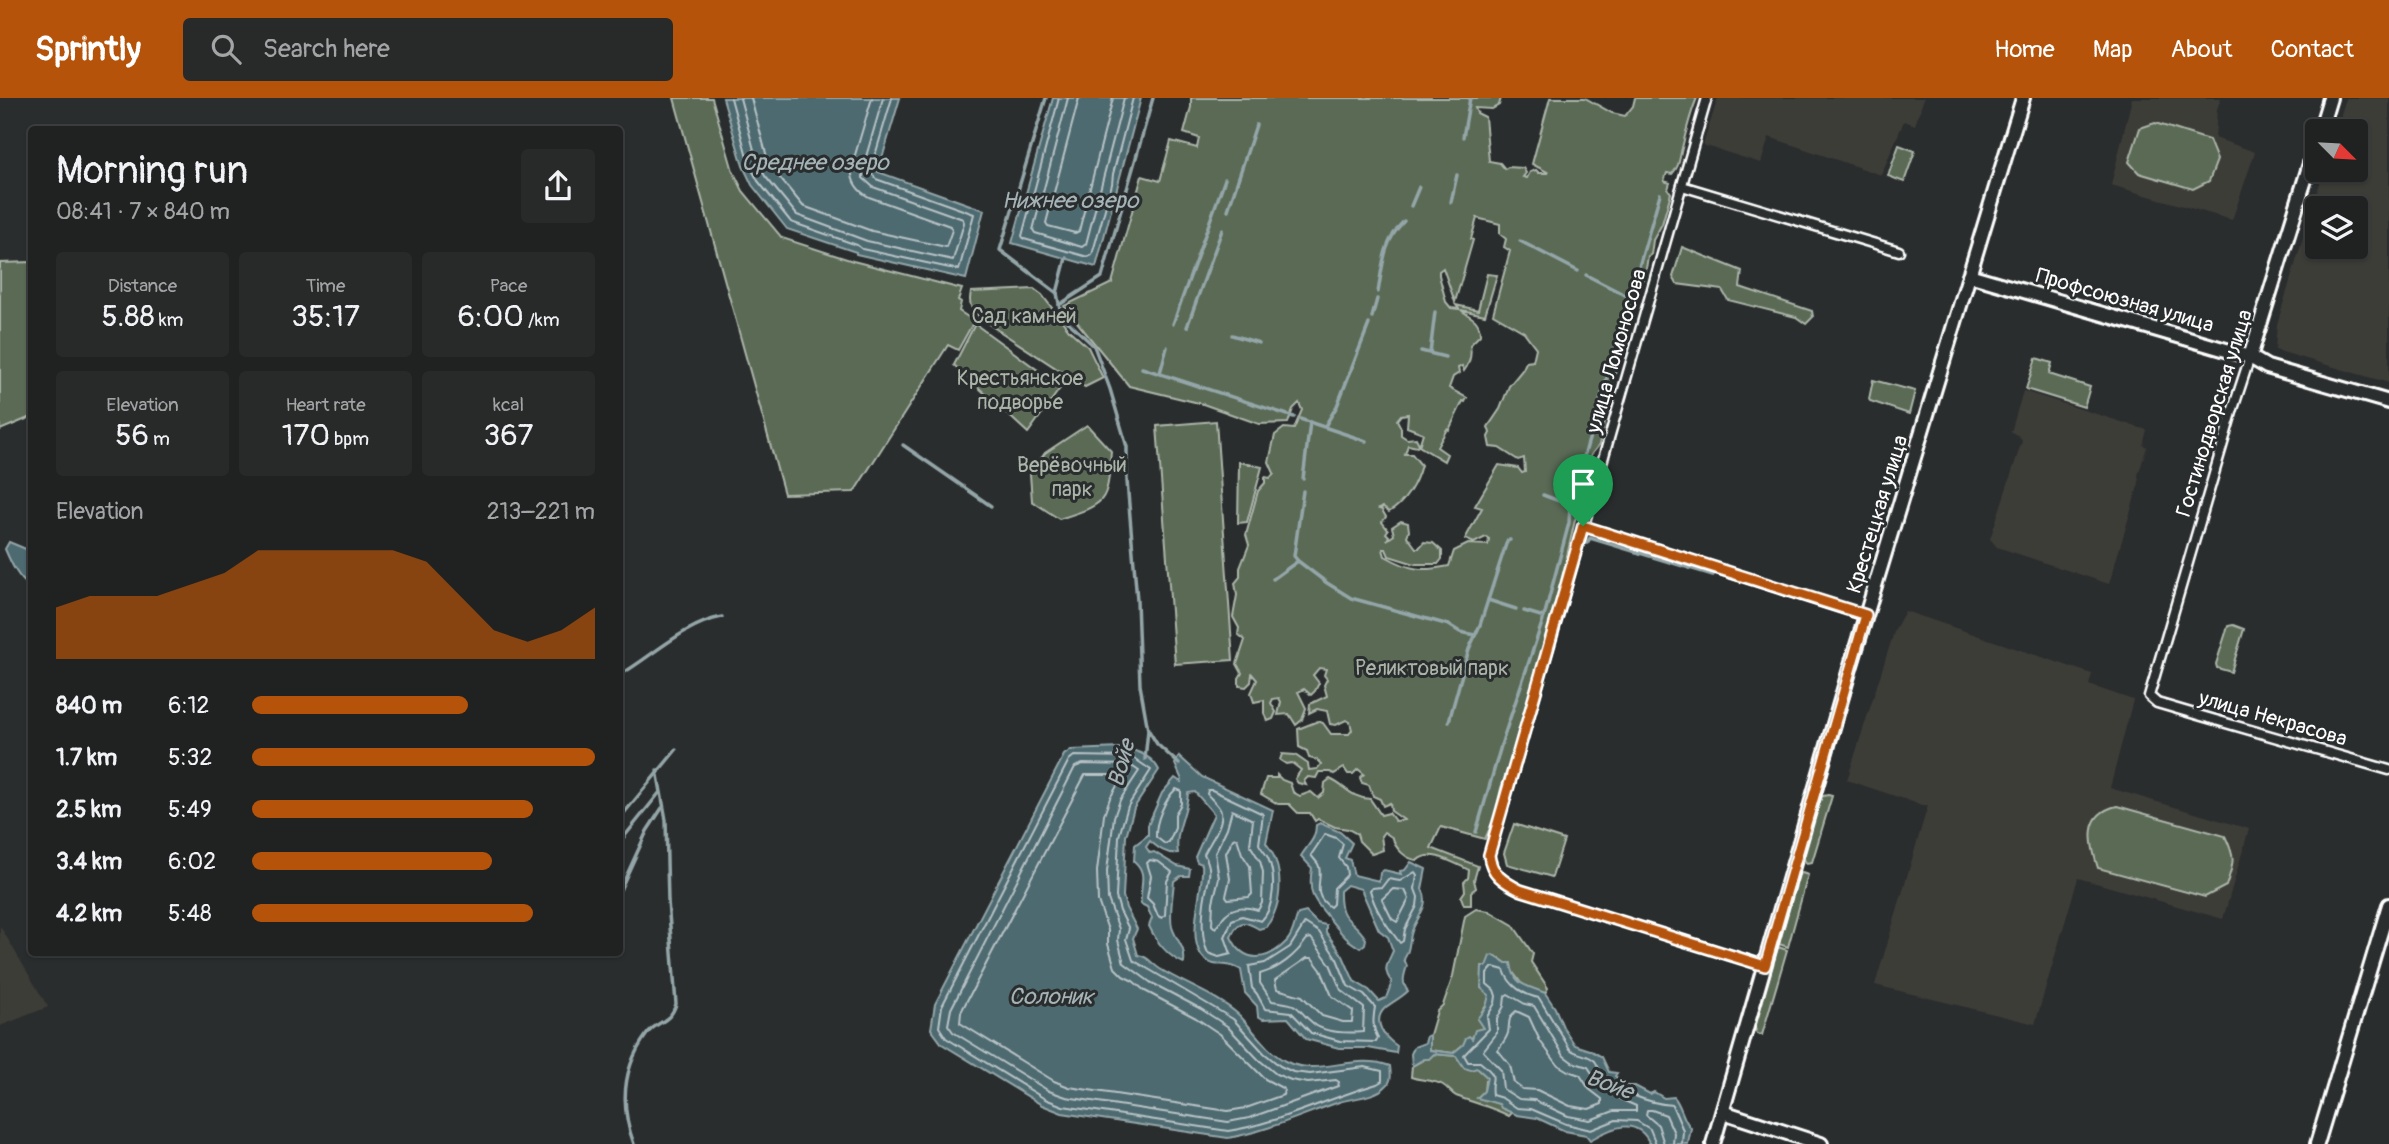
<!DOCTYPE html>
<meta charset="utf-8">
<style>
body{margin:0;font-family:Pangolin,sans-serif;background:#282a2a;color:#f1f3f6;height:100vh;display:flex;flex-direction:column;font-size:26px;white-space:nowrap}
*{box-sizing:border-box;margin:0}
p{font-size:23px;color:#a2a4a5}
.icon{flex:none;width:38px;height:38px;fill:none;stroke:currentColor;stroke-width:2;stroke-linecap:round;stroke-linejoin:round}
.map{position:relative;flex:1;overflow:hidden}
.panel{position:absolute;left:28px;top:28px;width:595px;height:830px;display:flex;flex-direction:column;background:#202222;border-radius:7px;box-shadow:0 2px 5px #0004,0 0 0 2px #3d3f40}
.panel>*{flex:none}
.needle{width:46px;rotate:114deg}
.tools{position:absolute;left:2305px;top:21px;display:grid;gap:14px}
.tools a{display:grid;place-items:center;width:63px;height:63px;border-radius:7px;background:#202222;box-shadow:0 2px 5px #0004,0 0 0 2px #3d3f40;font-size:35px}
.pin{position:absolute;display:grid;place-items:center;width:60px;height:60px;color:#fff;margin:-72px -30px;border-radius:50% 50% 50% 0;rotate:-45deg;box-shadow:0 0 7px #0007}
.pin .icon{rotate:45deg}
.round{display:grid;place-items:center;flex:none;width:74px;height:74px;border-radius:7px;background:#282a2a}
.summary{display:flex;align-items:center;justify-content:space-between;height:119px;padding:0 28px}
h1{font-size:38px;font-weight:600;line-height:52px}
.metrics{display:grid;grid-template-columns:repeat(3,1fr);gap:10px;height:119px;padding:7px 28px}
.metrics div{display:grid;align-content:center;border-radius:7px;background:#282a2a;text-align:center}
.metrics b{font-size:30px;font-weight:600}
.metrics small{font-size:19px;font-weight:400}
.metrics p{font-size:19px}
.chart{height:196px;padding:14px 28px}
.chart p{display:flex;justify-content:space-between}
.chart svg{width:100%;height:126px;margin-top:7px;fill:#b45309;opacity:.7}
ul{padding:0 28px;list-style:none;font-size:23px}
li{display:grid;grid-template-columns:112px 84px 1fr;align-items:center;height:52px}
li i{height:18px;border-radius:9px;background:#b45309}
header{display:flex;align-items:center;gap:42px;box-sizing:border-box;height:98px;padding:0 35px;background:#b45309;color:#fff}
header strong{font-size:33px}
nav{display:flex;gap:38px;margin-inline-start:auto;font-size:24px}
.search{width:490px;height:63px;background:#282a2a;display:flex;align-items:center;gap:18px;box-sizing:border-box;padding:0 24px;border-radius:7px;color:#a2a4a5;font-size:26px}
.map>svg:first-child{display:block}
</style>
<header>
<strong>Sprintly</strong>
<div class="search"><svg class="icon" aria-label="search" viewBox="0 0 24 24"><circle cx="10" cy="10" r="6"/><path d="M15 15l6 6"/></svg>Search here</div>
<nav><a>Home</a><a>Map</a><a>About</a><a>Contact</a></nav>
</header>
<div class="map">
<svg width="2389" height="1046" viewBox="0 0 2389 1046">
<rect width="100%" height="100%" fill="#2a2d2e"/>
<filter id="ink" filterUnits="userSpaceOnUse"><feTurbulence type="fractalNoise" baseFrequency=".0143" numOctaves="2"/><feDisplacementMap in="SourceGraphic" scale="14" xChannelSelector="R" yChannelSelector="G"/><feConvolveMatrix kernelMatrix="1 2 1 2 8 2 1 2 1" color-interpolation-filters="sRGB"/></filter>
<g filter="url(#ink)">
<g fill="#3d3c38" fill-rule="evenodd">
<path d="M1718,0H1924L1915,27L1904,23L1881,77L1769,39L1761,65L1703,47Z"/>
<path d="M2132,0H2221L2217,11L2215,40L2255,54L2232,122L2111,87Z"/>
<path d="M2346,0H2389V285L2275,252L2277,226L2324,72H2356V33H2336ZM2317,110H2356V149H2317Z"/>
<path d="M2023,293L2147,332L2143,347L2147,349L2138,377L2139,385L2109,486L1997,449L1990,441L2022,343L2019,338L2011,334Z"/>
<path d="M1905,513L2092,576L2089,587L2133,602L2110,690L2249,731L2223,821L2078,780L2035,926L1875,887L1928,707H1922L1847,682L1895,531Z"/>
<path d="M0,828L48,909L0,928Z"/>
</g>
<g fill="#5a6b54" stroke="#acb5aa" stroke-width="2" fill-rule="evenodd">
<path d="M674,0H712L733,73L743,93L782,140L853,163L962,191L958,202L961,204L959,213L974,223L958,252L948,247L854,394L784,396Z"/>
<path d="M1191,0H1501L1499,7L1492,11L1475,10L1477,15L1485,19L1489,63L1500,65L1505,71L1508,69L1523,70L1526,75L1523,79L1527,80L1530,74L1536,72L1539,75H1549L1532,66L1550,0H1585L1612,15L1625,18L1633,8L1635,0H1697C1690,16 1686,34 1682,50C1679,61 1680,68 1672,76L1667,75L1664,83L1670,85L1668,91L1671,95L1662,126L1653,142L1651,157L1648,158L1646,171L1620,254L1599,347L1591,357L1583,384L1588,394L1575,422L1555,512L1515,650L1501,690L1495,719L1485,741L1441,729L1431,750L1478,768L1474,782L1476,790L1471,794V807H1464L1461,799L1465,793L1464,784L1468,780L1469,772C1455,766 1431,750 1418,762C1407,762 1395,751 1393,740L1384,734L1381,738L1383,752L1372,756L1359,743L1357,736L1348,731L1335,729L1318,721L1315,723L1310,715H1298L1289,706H1278L1261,696L1266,680H1277V677L1282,682L1290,685L1293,694L1300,698L1311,694L1318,700L1324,695L1325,685L1330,681C1347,689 1349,699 1370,701L1381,717L1389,715L1395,723L1404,722L1391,713L1390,705L1383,708L1380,701L1373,698L1369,687L1362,685L1360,680L1364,676L1358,671L1353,676H1348L1344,670L1334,676L1330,674H1319L1316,680L1308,679L1304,683L1306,687L1298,685L1295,681L1301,672L1292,665L1286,666L1280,662L1282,656L1295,657L1308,666L1309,672L1317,671L1321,666L1317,662L1309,660L1307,653L1299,649L1298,631L1318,623L1323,625L1331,636H1349L1352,632L1350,624L1346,622L1336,627L1330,626L1327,613L1317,611L1309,615L1310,606L1327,598L1324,587L1327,581L1324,577L1326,571L1319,570L1313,577L1319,585L1315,593L1311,597L1304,591L1298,594L1306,610L1302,622L1296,627L1289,616L1278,617L1281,604L1279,600L1273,601L1271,605L1276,614L1273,621L1268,623L1264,615V602L1254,604L1251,595L1257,582L1252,576L1251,584L1246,589L1239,588V580L1242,575L1237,566L1245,542L1238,536L1239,530L1233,519L1237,497L1235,485L1240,479V470L1249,447L1246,437L1258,393L1265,385V379L1270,380L1274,375L1269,364L1275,337L1284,330L1294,331L1302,312L1299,305L1293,311L1288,325L1259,326L1203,306L1129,288L1064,208L1112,185L1142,78L1160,83L1171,43L1197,50L1199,40L1184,35L1191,9ZM1477,120L1500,126V136L1506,141L1504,149L1510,153L1493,216L1524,234L1536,250L1533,263L1526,264L1523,271L1509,288L1500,311L1488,329L1490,335L1488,339L1490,349L1499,350L1518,362L1524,360L1525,374L1522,375L1518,370L1499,367L1475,408L1482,410L1465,441L1474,445L1486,439L1489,441L1488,447L1468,446L1454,453L1449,468C1421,474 1410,472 1385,458L1383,451H1386L1389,458L1415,466H1438L1442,461V453L1433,445L1424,444L1419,450H1416L1407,438L1409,433L1408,425L1401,423L1392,429L1394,437L1387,442L1389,438L1386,435L1388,432L1382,424L1386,419L1382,412L1379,411L1382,409L1389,414C1405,405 1416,386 1421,367L1412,356H1405L1408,347L1417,349L1419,346L1416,340L1407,341L1401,337V330L1397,322L1401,317L1408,316L1407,329L1423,335L1419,348L1444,363L1447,356L1437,349L1447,331L1449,332L1463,303L1465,304L1467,300L1449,290L1453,279L1459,275L1458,270L1462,268L1464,273C1470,265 1472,257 1470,247L1480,237C1480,221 1471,220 1461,212L1485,217L1497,177L1487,176L1478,212L1456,207L1459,211L1451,210L1446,204L1439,177V173L1443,170L1455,204L1473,142L1471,141Z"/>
<path d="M2155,25L2209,42L2217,62L2209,83L2193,91L2139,75L2129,64L2140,30Z"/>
<path d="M1899,47L1915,53L1904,84L1888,78Z"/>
<path d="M1682,149L1742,173L1740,189L1812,213L1813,219L1806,226L1796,219L1728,202L1722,192L1677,186L1673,179Z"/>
<path d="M32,164L31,319L0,332V165Z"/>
<path d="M1034,191L1042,197L1069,232L1088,249L1103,280L1085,289L987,225C975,215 967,211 971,194Z"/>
<path d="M975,226L1061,289L1028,335L954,267Z"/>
<path d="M2036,260L2052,265L2049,276L2090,289L2084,309L2026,291Z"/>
<path d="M1873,282L1915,293L1909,316L1870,303L1869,301Z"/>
<path d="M1216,323L1233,562L1175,566L1157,328Z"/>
<path d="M1087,327L1111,353C1107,405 1109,405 1059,421L1032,403L1030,376L1045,355Z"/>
<path d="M1239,364L1262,369L1247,424L1238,425Z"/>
<path d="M2233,527L2244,531L2231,574L2217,570L2216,566L2228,528Z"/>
<path d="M1828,697L1832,698L1812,764L1806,765L1803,759L1820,702L1823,698Z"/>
<path d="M2117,708L2225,738C2236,761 2234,764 2226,788L2205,799L2098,770C2090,745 2083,716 2117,708Z"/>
<path d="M1514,726L1564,742L1552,779L1507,766L1504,755Z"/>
<path d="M1802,775L1808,777L1788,849L1779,846L1798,777Z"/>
<path d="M1476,811L1489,813L1513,827L1533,856L1531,864L1548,890L1545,895L1531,892L1521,885L1506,865L1496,858L1489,902L1481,915L1483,930L1453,955L1430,952V937L1437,913L1443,907L1453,878L1465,818Z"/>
<path d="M1778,849L1787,852L1762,937L1757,936L1755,930Z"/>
<path d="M1434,956L1456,958L1464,970H1477L1487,979V983H1485L1484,993L1478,999L1499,1006L1512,1015L1509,1018C1492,1009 1474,1005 1456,998C1451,995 1448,990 1443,987C1433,981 1421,983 1411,979L1412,968Z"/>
</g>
<g fill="#4d6a70" stroke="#94a6a9" stroke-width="2">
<path d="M723,0H900L878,74L984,112L966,181L856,156V154L787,131L752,87L743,68Z"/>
<path d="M1053,0H1141L1096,169L1012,145Z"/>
<path d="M9,444L26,451L31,464V489C18,481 11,465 5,451Z"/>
<path d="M1121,650C1137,652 1152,658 1159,672L1134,710L1126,738L1123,798L1126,810L1137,831L1133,840L1138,857C1148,858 1152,866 1160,871C1186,887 1217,897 1239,917C1254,932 1266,953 1285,963C1317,980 1355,954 1390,968C1391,976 1392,983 1386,988C1376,999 1353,1000 1339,1004C1302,1017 1267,1033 1228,1040L1062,1015L1042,1007L942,946L931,931L935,906L1064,657L1071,652Z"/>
<path d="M1179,658L1202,679L1273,712L1266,745C1284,768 1284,806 1266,829L1259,831C1244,822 1238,822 1231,839C1244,867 1268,863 1287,843C1294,835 1294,825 1298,816L1306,814L1317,825L1326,827V834L1343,858L1354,883L1369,892L1379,903L1386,900L1392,884C1382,872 1387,866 1393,853L1388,839L1379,832L1361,791L1347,787L1340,793C1339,826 1353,819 1366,841L1365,846L1360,850C1344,840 1344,838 1332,824C1316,803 1307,800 1312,770L1301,758C1308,746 1316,742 1316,727L1320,725L1340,734L1352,745L1345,760L1350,762L1354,777L1379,783L1380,775L1384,772L1401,776L1400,773L1405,772L1411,764L1426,771L1422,791C1431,807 1417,819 1412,833C1408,844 1411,851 1404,861L1407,868C1404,877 1401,885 1408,893C1401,900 1392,904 1385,910C1371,923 1385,940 1397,948L1396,955L1368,950H1339L1306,941L1288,920L1263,921L1258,918L1257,908L1245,895L1241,872C1225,862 1217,871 1206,862C1183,845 1205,789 1202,766L1197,764L1195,759L1214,716L1195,694L1188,695C1187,716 1174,734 1178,755C1167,757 1158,750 1150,743L1146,749L1150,755L1154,754L1177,768L1190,771L1189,778H1181L1174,783C1173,797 1169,816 1172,829C1176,843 1186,848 1184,865C1168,859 1156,843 1149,828L1152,820L1147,809L1141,806C1139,788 1149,776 1134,763L1135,747L1148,737V727L1162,695L1175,680L1181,684L1182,682L1175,666Z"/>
<path d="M1493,857L1506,865H1511C1514,889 1527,887 1545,895L1555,910L1563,929L1575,947L1590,952L1602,959L1609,974L1617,975L1615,978L1628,988H1635L1650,996L1654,994L1664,1000L1674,999C1682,1008 1682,1021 1691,1030L1688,1046H1650C1637,1017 1611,1030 1590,1042L1586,1037L1565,1033L1537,1020L1517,1017L1501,1010L1499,1006L1477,1000L1484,993L1487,979L1477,970L1471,972L1464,970L1456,958L1434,956L1429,961H1424L1412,968L1411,956L1414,949L1425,945L1427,938L1430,937V952L1453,955L1463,947L1466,940L1469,938L1472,941L1475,932L1483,930L1477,921L1486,909L1489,897L1481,890L1482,868H1486L1490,858Z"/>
</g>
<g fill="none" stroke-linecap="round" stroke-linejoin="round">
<g stroke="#b8c3c6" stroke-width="2">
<path d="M731,0L749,66L758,83L791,124L857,147L862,151L959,172L974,116L876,81L872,76L871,71L892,0"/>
<path d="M740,0L757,63L765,78L797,117L867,143L953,162L964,125L963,121L873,89L863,80V69L883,0"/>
<path d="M751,0L767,59L774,73L803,108L872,133L946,149L952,132L950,128L869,99C856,92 850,82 852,67L872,0"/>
<path d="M1059,0L1022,138L1024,141L1088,159L1092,157L1112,86L1113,76L1133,0"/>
<path d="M1068,0L1033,132L1035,135L1082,149L1086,146L1124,0"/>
<path d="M1079,0L1046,125L1048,128L1075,135L1079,133L1113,0"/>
<path d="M1074,658L1132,659L1151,672L1128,708L1119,738L1116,799L1120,813L1129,831L1126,841L1133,862L1233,921L1264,955L1280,968L1293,974L1310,976L1365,969L1382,973V983L1377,986C1329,1000 1276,1026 1228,1033L1063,1008L1045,1001L946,940L939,929L942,908L1069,662Z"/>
<path d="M1083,666L1130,667L1139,673L1120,702L1114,719L1107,773L1108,801L1119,831L1118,842L1124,865L1150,884L1201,911L1227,928L1258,961L1276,976L1291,982L1308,985L1336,982L1339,984L1338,988L1249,1020L1228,1024L1066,999L1049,993L953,934L948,927L951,911L1075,669Z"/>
<path d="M1085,677H1118L1121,681L1110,700L1104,717L1097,773L1098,803L1108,832V846L1115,870L1123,878L1133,883L1145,893L1196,920L1220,936L1265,981L1284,991L1283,997L1246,1010L1228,1013L1069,989L1054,983L960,925L961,914Z"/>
<path d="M1176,691L1181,693V706L1175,716V730L1169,744L1165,746L1156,739C1155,724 1165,701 1176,691Z"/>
<path d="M1208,692H1212L1263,716L1259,746C1261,751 1266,755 1268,760C1276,777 1275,810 1261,823L1242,818L1232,822L1225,839L1231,856L1219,859L1208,855C1201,840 1202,821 1204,805C1206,786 1215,774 1204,756C1209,745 1224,727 1221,714C1220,708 1211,701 1207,696Z"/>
<path d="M1232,712L1253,722L1250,747L1260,763L1263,774L1262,805L1258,812C1246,809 1235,807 1225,817C1221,821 1220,826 1215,830L1212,827L1213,804L1219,780L1215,755L1227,730Z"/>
<path d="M1325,736L1336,740L1343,746L1339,760L1346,769L1347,777L1334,790L1333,806L1330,809C1309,795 1325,780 1318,766C1316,763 1313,760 1311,757Z"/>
<path d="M1237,740L1242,756L1250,768L1252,796L1249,799L1228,801L1226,798L1230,781L1226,755L1233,741Z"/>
<path d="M1150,762L1159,764L1172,774L1167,783L1165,817L1162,820L1158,818L1153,806L1147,800L1151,778L1147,765Z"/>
<path d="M1415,774L1417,777L1415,791L1418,799L1417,808L1405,831L1403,843L1400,845C1388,829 1375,813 1370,792L1372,790L1382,789L1388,781L1400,783Z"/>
<path d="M1393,791L1405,792L1409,801L1397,824L1392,821L1382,801Z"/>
<path d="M1305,825L1319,834L1337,861L1348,888L1364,897L1375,909C1373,921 1372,929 1378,940L1376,944L1340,943L1311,935L1291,914L1265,911L1257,896L1252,890L1249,868L1265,865L1290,849Z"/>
<path d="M1311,840L1330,866L1341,892L1364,910L1363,934C1349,935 1325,935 1314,926C1292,908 1305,907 1272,903L1260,885V876C1279,871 1296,857 1307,841Z"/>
<path d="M1307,860H1312L1321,872L1332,898L1353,913L1352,924H1343L1322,918L1302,898L1277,891L1275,882Z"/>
<path d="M1508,896L1525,906L1534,908L1564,958L1572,964L1588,969L1599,986L1620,1001L1636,1008V1013H1614L1590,1022L1568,1018L1534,1002L1519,1001L1503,991L1501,972L1483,953L1497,935V921L1504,908L1505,898Z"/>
<path d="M1516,913L1529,919L1540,943L1558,967L1568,973L1580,977L1589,991L1602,1001V1006L1589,1011L1570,1008L1537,992L1522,991L1514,985L1510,967L1498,952C1501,947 1506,942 1508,935C1510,925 1507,920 1516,913Z"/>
<path d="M1656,1046L1650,1031L1637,1023L1616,1022L1591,1032L1566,1026L1531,1011L1517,1010L1502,1000L1492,997C1489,977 1501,981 1480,964H1468L1464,957L1489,931L1487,919L1495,905L1496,898L1494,892L1487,886V876L1493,869L1504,872C1509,888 1524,897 1539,900L1570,951C1577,957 1588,956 1595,963C1598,967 1599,973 1603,977C1620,995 1648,1005 1672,1007L1683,1032L1682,1046"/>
<path d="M1664,1046L1658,1027L1646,1017L1647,1012H1652L1666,1017L1674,1035L1673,1046"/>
</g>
<g stroke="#94a6a9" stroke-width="3.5">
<path d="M1046,0L1000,152L1057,195"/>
<path d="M1463,39L1470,0"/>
<path d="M1451,104L1457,77"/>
<path d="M1411,108L1419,89"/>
<path d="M1228,112L1256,27"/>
<path d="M1520,143L1578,173"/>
<path d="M1066,160L1057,195L1060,211L1065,221L1094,248L1110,291L1127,349V383L1137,502L1140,587L1148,632L1145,661"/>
<path d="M1586,177L1629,199"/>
<path d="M1378,194C1383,166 1383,144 1404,123"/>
<path d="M1059,207L1102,179L1153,0"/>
<path d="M1372,219L1377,201"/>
<path d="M1173,226L1225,81"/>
<path d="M1187,229L1222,132"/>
<path d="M1232,237L1259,245"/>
<path d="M1421,253L1445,259"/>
<path d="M1430,255L1435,214"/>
<path d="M1142,270L1294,319"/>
<path d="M1160,275L1167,249"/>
<path d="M1300,321L1366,343"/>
<path d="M1325,328L1337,308L1369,226"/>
<path d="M903,347L991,408"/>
<path d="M1303,381L1310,324"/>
<path d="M1303,393L1294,458L1298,463L1327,485L1351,500L1449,527L1460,534L1475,537"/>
<path d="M1543,397L1570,407"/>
<path d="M1584,445H1587L1590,440L1713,477"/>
<path d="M1273,481L1298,463"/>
<path d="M1488,502L1516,511"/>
<path d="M1524,513L1544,519"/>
<path d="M620,577C651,559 686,525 722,519"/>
<path d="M1449,623L1469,551L1480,527L1507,443L1510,442"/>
<path d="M1149,633L1157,646L1179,666"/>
<path d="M620,720L676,652"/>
<path d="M1476,734L1503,641L1544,519L1569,425L1570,407L1577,383L1660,96"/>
<path d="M620,744L660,694"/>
<path d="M620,792L647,733L662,710"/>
<path d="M634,1046C620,1008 622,970 647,936C657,922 670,926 676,906L668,803L666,722L657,672"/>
</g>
<defs>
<g id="street">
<path d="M1707,0L1489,757C1491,776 1504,784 1520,792L1765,868"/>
<path d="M1682,88L1899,153"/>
<path d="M2250,259L2233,311L2149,598L2157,605L2198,617L2389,672"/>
<path d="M1583,428L1866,518"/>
</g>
<g id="secondary">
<path d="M2320,33L2330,0"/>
<path d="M1969,177L2250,259L2267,269L2389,304"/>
<path d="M2250,259L2317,43"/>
<path d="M1723,1014L1821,1046"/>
<path d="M2317,1046L2389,807"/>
</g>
<path id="primary" d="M1713,1046L1851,567L2023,0"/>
</defs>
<use href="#street" stroke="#fff" stroke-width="13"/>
<use href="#secondary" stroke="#fff" stroke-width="18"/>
<use href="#primary" stroke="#fff" stroke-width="18"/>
<use href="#street" stroke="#2a2d2e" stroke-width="8"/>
<use href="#secondary" stroke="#2a2d2e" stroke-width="12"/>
<use href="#primary" stroke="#2a2d2e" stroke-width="12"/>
</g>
</g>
<g fill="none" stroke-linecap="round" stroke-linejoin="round" filter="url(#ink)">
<defs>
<path id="route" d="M1583,428L1866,517L1765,868L1520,792C1504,784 1491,776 1489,757Z"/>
</defs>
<use href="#route" stroke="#fff" stroke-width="14"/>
<use href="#route" stroke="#b45309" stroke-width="9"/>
</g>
<g text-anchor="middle" stroke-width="6" stroke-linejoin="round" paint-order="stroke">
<g font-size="21" fill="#fff" stroke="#2a2d2e">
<text transform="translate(2125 202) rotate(16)" y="7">Профсоюзная улица</text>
<text transform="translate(1616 253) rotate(-74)" y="7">улица Ломоносова</text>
<text transform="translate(2214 315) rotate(-73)" y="7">Гостинодворская улица</text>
<text transform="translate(1877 416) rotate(-73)" y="7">Крестецкая улица</text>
<text transform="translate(2273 620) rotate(16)" y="7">улица Некрасова</text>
</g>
<g font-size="21" fill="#acb5aa" stroke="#2a2d2e">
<text x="1024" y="225">Сад камней</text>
<text x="1020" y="287">Крестьянское<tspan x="1020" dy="24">подворье</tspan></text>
<text x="1072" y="374">Верёвочный<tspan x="1072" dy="24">парк</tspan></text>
<text x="1432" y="577">Реликтовый парк</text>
</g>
<g font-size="23" font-style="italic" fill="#a6b4b8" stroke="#2a2d2e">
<text x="815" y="72">Среднее озеро</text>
<text x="1070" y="110">Нижнее озеро</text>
<text transform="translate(1121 665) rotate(-75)" y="8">Войе</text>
<text x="1051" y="906">Солоник</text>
<text transform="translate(1610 986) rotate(20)" y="8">Войе</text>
</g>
</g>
</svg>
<div class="tools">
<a><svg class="needle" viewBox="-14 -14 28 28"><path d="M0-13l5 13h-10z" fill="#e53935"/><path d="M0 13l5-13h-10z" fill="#a2a4a5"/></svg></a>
<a><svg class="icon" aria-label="layers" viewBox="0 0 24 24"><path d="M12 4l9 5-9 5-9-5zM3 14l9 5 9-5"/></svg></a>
</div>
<div class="pin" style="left:1583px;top:428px;background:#1e9e55"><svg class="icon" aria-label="arrive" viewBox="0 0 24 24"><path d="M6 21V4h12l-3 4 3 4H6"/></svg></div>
<section class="panel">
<div class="summary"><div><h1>Morning run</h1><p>08:41 · 7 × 840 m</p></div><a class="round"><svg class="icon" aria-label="share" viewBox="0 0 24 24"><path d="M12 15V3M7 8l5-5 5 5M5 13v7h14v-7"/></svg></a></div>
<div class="metrics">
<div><p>Distance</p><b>5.88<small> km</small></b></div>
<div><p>Time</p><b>35:17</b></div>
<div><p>Pace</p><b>6:00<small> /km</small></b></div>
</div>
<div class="metrics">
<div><p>Elevation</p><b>56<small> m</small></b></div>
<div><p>Heart rate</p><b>170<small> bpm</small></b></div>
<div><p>kcal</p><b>367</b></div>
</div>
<div class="chart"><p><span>Elevation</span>213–221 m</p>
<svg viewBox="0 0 160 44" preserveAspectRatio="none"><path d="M0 44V26L10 22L20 22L30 22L40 18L50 14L60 6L70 6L80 6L90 6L100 6L110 10L120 22L130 34L140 38L150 34L160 26V44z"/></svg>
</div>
<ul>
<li><b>840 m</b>6:12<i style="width:63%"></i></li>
<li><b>1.7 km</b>5:32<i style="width:100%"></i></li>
<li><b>2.5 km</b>5:49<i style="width:82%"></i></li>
<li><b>3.4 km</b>6:02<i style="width:70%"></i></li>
<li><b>4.2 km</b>5:48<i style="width:82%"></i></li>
</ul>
</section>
</div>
